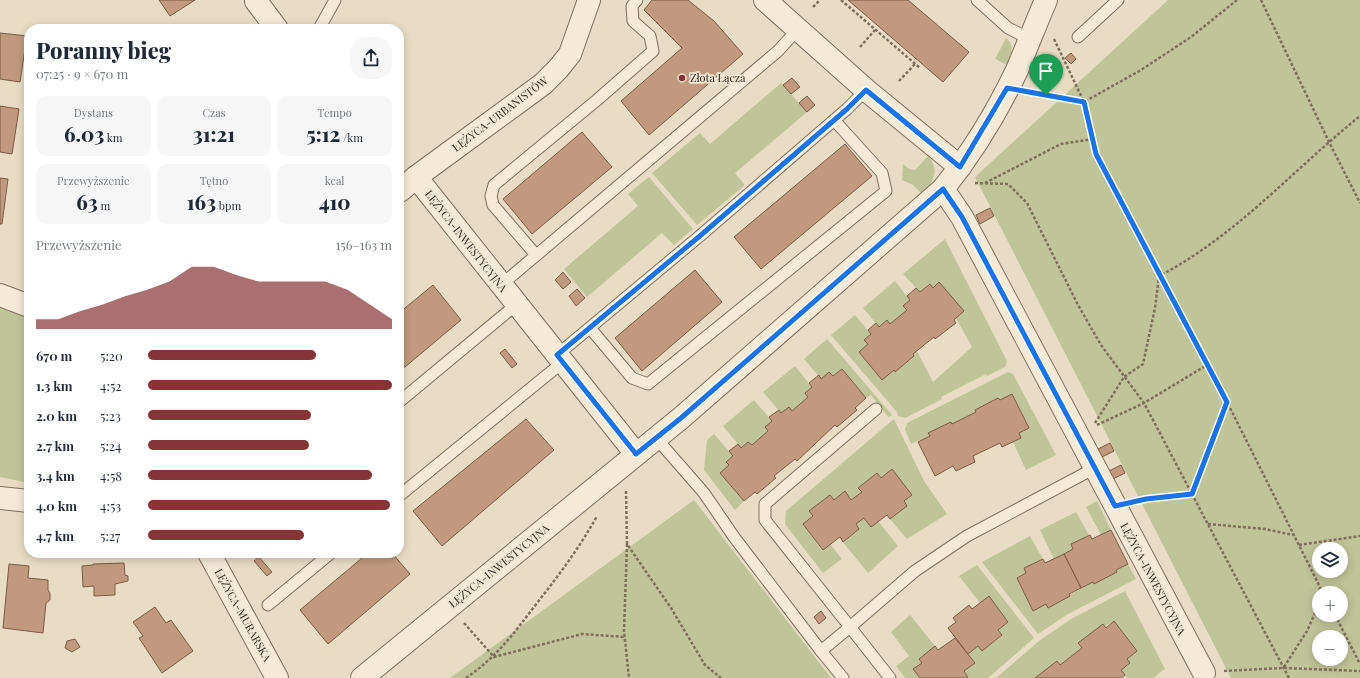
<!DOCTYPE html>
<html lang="pl">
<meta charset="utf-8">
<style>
body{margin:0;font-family:"Playfair Display",serif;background:#f6f6f7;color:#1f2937;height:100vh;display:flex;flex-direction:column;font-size:15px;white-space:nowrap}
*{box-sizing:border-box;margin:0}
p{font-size:13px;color:#747a83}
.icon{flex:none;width:22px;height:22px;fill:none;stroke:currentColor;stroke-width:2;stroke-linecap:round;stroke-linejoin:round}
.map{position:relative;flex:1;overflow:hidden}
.sheet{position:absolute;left:24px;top:24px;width:380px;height:534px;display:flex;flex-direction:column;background:#fff;border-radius:16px;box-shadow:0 2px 10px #0003}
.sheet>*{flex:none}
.tools{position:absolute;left:1312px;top:542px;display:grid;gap:8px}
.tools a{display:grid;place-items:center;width:36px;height:36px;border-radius:50%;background:#fff;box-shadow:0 2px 10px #0003;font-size:20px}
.pin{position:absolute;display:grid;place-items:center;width:34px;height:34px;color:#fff;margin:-41px -17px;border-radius:50% 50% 50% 0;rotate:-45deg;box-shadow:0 0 4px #0007}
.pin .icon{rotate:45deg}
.round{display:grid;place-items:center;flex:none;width:42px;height:42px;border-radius:16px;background:#f6f6f7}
.headline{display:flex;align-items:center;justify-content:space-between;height:68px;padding:0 12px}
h1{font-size:22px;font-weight:800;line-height:30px}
.figures{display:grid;grid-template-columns:repeat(3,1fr);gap:6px;height:68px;padding:4px 12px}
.figures div{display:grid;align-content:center;border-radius:10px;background:#f6f6f7;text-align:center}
.figures b{font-size:20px;font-weight:800}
.figures small{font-size:11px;font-weight:400}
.figures p{font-size:11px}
.chart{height:112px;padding:8px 12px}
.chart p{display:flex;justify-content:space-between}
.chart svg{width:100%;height:72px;margin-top:4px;fill:#873436;opacity:.7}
ul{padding:0 12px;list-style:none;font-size:13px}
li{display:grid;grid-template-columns:64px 48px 1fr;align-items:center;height:30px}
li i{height:10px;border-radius:5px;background:#873436}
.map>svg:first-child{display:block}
</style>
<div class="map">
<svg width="1360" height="678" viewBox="0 0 1360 678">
<rect width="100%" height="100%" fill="#e8ddc4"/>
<g fill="#c0c499" fill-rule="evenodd">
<path d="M1168,0H1360V678H1231L975,177ZM1319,549H1341V571H1319ZM1319,593H1341V615H1319ZM1319,637H1341V659H1319Z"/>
<path d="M1006,38C1015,45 1011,56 1007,65L995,59Z"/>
<path d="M781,83L807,112L735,173L745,185L697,225L652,173L700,133L710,144Z"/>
<path d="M928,156C940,169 934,183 922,194L913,185L902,180L903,164L909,169L915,170Z"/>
<path d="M649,177L693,229L674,245L662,233L587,297L564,269L638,206L628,194Z"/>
<path d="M945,239L1007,361L1005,367L987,376L986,374L941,397L942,399L905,418L898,416L897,412L831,335L855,315L871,334L864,340L868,344L859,352L895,372L914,357L913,354L917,351L933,382L972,347L956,318L964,311L939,283L933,288L929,284L920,292L903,274Z"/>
<path d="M895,281L910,300L903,306L907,310L890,324L887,320L879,327L863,308Z"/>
<path d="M0,306L29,317V483L0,477Z"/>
<path d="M827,339L892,415L888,417L871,395L866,398L842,369L833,376L829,372L821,379L804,359Z"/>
<path d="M795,366L812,387L805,393L808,397L792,411L789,407L781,413L763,392Z"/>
<path d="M1008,372L1013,374L1056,455L1026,470L1013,442L1021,438L1019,433L1029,428L1012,394L1000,400L998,398L975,410L976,412L952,424L951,422L929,433L930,436L911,444L905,429L907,423Z"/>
<path d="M754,400L772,421L765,427L768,431L752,445L748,442L741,448L723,426Z"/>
<path d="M894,419L924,481L947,514L907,539L890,519L907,506L904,501L912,495L881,478L877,473L858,488L862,492L851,500L845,491L834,500L830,495L809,511L813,516L803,524L822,550L830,544L842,559L823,573L785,524L786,511Z"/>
<path d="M714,434L733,456L726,461L729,465L720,473L744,501L735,510L704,470L707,440Z"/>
<path d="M694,500L831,678H450Z"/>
<path d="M1097,501L1111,530L1101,535L1086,507Z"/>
<path d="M1076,512L1089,535L1071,544L1073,549L1054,559L1040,530Z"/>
<path d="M864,518L871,527L878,521L898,546L868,573L843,542L859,529L856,524Z"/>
<path d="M1030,536L1043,559L1024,568L1026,573L1017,578L1033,611L1046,604L1048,607L1093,582L1094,584L1117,572L1116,570L1128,564L1136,579L1068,614L1038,634L982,562Z"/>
<path d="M977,565L1034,638L988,678H966L968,676L964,671L975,663L968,654L978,646L982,651L1002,636L998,630L1008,622L989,596L980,603L959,576Z"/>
<path d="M1125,591L1165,669L1153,678H1127L1121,670L1130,664L1127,659L1137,651L1114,621L1078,643L1082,648L1060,665L1035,678H996L1039,641L1071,619Z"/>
<path d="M910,615L935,646L919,659L922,663L913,669L920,678H905L896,666L909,656L891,632Z"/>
</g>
<g fill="#c1997e" stroke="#7c5a46">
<path d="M159,0H195L170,16Z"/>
<path d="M652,0H688L714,21L743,54L649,135L621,101L682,48L644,10Z"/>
<path d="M848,0H908L969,52L943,82Z"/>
<path d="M0,33L27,36L20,82L0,79Z"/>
<path d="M1071,53L1076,59L1071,64L1065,58Z"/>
<path d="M792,78L800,87L791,94L783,85Z"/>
<path d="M807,96L815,105L807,112L799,103Z"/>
<path d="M0,106L19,109L12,154L0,152Z"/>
<path d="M582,132L612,167L532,234L503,199Z"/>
<path d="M845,144L872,176L761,269L734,237Z"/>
<path d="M0,178L8,179L2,224H0Z"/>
<path d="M990,208L994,216L980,224L976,215Z"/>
<path d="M695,270L722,302L642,371L615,338Z"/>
<path d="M563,272L571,282L563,289L555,280Z"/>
<path d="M939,282L964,311L954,320L956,323L935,339L934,337L913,354L914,356L895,372L894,370L882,380L859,352L868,344L864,340L871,334L868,330L876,323L879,327L887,320L890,324L907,310L903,306L910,300L907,296L916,288L920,292L930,284L933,288Z"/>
<path d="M433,285L461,320L399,372V313Z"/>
<path d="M577,289L585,298L576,306L569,296Z"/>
<path d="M505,349L517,364L512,368L500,353Z"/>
<path d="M842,369L866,398L855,408L857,410L837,427L835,425L797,461L795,459L774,476L776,478L757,494L755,492L744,501L720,473L729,465L726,462L733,456L729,451L738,444L741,448L748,442L752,445L768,431L765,427L772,421L769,417L779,410L781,413L789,407L792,411L808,397L805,393L812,387L809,383L819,375L821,379L829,372L833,376Z"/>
<path d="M1012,394L1029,428L1019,433L1021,438L1002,447L1000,443L973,456L975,462L956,471L953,466L935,476L918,442L930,436L928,433L951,422L952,424L976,412L975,410L998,398L1000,400Z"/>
<path d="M526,419L554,450L442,546L413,511Z"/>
<path d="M1110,443L1114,451L1100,458L1096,450Z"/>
<path d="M1121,465L1125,473L1111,480L1107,472Z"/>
<path d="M892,469L912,495L904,501L907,506L890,519L887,515L871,527L864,518L856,524L859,529L843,542L840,537L823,550L803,524L813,516L809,511L830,495L834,500L845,491L851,500L862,492L858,488L877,473L881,478Z"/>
<path d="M1111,530L1128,564L1116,570L1117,572L1094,584L1093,582L1081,588L1064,554L1073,549L1071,544L1090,535L1092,539Z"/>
<path d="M368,553H392L410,574L328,644L300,610Z"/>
<path d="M1064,554L1081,588L1069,594L1070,596L1048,608L1046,604L1033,611L1017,578L1026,573L1024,568L1043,559L1045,563Z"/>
<path d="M259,557L272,572L267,576L254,561Z"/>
<path d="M124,563L125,575L128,576V581L115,584V595L94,596V586L83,587L82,566L93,565V564Z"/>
<path d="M9,564L29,566L28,578L48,580V590L50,593V600L46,603L43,633L3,628Z"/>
<path d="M989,596L1008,622L998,630L1002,635L982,651L978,646L968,654L948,628L956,622L953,618L969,605L972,609Z"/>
<path d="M155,607L166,623L171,620L193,651L162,673L139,638L143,636L133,622Z"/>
<path d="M821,611L826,618L819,624L814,617Z"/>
<path d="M1114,621L1137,651L1127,659L1130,663L1121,670L1125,675L1121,678H1035L1057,661L1060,665L1082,648L1078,643L1103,624L1106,628Z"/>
<path d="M955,638L975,663L964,671L968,677L966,678H920L913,669L922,663L919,659L935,646L938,650Z"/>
<path d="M75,639L80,647L72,652L65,648L67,641Z"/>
</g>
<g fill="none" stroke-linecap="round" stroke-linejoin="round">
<defs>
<g id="service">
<path d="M977,0L1008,28L1030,39"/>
<path d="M319,29L335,0"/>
<path d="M1078,37L1118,0"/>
<path d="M536,255L493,205L491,196L494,185L597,100L653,51L650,36L633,21L632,6L637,0"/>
<path d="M501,285L778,51L798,29"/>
<path d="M590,328L632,378L648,384L886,191L882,173L834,120"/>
<path d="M557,355L701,235L847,109L866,90"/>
<path d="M399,402L517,304"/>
<path d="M876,409L765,504V520L850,627L915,571L967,536L1095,468"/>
<path d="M656,438L704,493L734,537L821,651L850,627L890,678"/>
<path d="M399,496L563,362"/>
<path d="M268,605L331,553"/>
<path d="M821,651L843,678"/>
</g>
<g id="minor">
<path d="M765,0L866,90L960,167"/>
<path d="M256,1L277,29"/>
<path d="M416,177L636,454"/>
<path d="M943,189L962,217L1204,673"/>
<path d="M400,191L416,177L543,84L558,69L570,54L589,0"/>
<path d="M0,295L29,306"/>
<path d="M0,498L29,501"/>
<path d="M209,553L277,678"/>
<path d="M362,678L681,418L943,189C972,153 997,112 1017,70C1027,47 1036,23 1046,0"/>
</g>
</defs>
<use href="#service" stroke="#806f5d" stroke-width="13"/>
<use href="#minor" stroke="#806f5d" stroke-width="24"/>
<g stroke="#806f5d" stroke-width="2.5" stroke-dasharray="3 2" stroke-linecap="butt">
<path d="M841,0L920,68"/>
<path d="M1237,0L1191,37L1141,70L1084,102L1096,154L1227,402L1323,593"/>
<path d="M1261,0L1329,142L1360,203"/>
<path d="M813,7L820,0"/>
<path d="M1054,39L1084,102"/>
<path d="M860,47L875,30"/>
<path d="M899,81L915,64"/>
<path d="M1030,92L1084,102"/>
<path d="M975,183L1008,184L1027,203L1078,305L1101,345L1144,403L1289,678"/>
<path d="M985,183L1061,144L1093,139"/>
<path d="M1095,423L1124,377L1143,364L1155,308L1159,276C1235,237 1293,170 1360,116"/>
<path d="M1097,425L1144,403L1207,365"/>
<path d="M626,491L627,544L671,608L705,665L721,678"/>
<path d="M1137,501L1192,494L1227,403"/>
<path d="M1208,524L1265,529L1293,535"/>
<path d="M627,544L624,631L629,678"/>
<path d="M1299,545L1360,536"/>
<path d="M1335,615L1360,664"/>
<path d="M464,623L494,657L582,634L625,637"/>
<path d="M1284,667L1307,631L1316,611L1320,587"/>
<path d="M1224,671L1284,668L1360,671"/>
<path d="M466,678C498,656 514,633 537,603C559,575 580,547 597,516"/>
</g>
<use href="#service" stroke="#f4ead6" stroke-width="11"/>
<use href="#minor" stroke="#f4ead6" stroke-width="22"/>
</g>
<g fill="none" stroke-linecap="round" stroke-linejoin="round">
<defs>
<path id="route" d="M1007,88L1084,102L1096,154L1227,402L1192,494L1146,499L1115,506L962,217L943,189L681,418L636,454L557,355L701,235L847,109L866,90L960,167Z"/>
</defs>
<use href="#route" stroke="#fff" stroke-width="8"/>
<use href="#route" stroke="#1a73e8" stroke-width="5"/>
</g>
<circle fill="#873436" stroke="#f0e7d2" stroke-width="1.5" cx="682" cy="78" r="4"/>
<g text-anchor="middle" stroke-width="3.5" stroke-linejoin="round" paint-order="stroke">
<g font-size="11" fill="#32281f" stroke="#f0e7d2" text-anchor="start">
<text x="690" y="82">Złota Łącza</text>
</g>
<g font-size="11" fill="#32281f" stroke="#f0e7d2">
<text transform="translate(500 114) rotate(-37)" y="4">ŁĘŻYCA-URBANISTÓW</text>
<text transform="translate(466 241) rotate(52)" y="4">ŁĘŻYCA-INWESTYCYJNA</text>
<text transform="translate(499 566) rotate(-39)" y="4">ŁĘŻYCA-INWESTYCYJNA</text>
<text transform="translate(1153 579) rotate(62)" y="4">ŁĘŻYCA-INWESTYCYJNA</text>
<text transform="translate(243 615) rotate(61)" y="4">ŁĘŻYCA-MURARSKA</text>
</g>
</g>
</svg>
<div class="tools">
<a><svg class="icon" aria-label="layers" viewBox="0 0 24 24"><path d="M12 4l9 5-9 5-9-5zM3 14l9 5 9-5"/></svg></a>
<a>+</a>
<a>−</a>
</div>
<div class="pin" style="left:1046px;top:95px;background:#1e9e55"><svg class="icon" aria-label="arrive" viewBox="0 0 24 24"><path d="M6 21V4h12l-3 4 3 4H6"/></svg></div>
<section class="sheet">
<div class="headline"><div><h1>Poranny bieg</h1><p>07:25 · 9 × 670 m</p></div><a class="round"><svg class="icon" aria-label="share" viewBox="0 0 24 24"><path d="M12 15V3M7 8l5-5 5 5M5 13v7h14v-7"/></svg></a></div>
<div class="figures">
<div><p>Dystans</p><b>6.03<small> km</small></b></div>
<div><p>Czas</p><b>31:21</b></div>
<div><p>Tempo</p><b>5:12<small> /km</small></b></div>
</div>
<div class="figures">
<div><p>Przewyższenie</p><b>63<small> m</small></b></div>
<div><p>Tętno</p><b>163<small> bpm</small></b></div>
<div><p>kcal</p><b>410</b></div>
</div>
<div class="chart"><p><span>Przewyższenie</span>156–163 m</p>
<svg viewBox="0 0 160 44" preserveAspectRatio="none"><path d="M0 44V38L10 38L20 33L30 29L40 24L50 20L60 15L70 6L80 6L90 11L100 15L110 15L120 15L130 15L140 20L150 29L160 38V44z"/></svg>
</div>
<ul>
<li><b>670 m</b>5:20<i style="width:69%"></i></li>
<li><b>1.3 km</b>4:52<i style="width:100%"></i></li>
<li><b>2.0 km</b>5:23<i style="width:67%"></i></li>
<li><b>2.7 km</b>5:24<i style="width:66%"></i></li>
<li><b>3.4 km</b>4:58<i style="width:92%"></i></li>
<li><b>4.0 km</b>4:53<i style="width:99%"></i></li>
<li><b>4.7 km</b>5:27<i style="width:64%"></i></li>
</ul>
</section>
</div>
